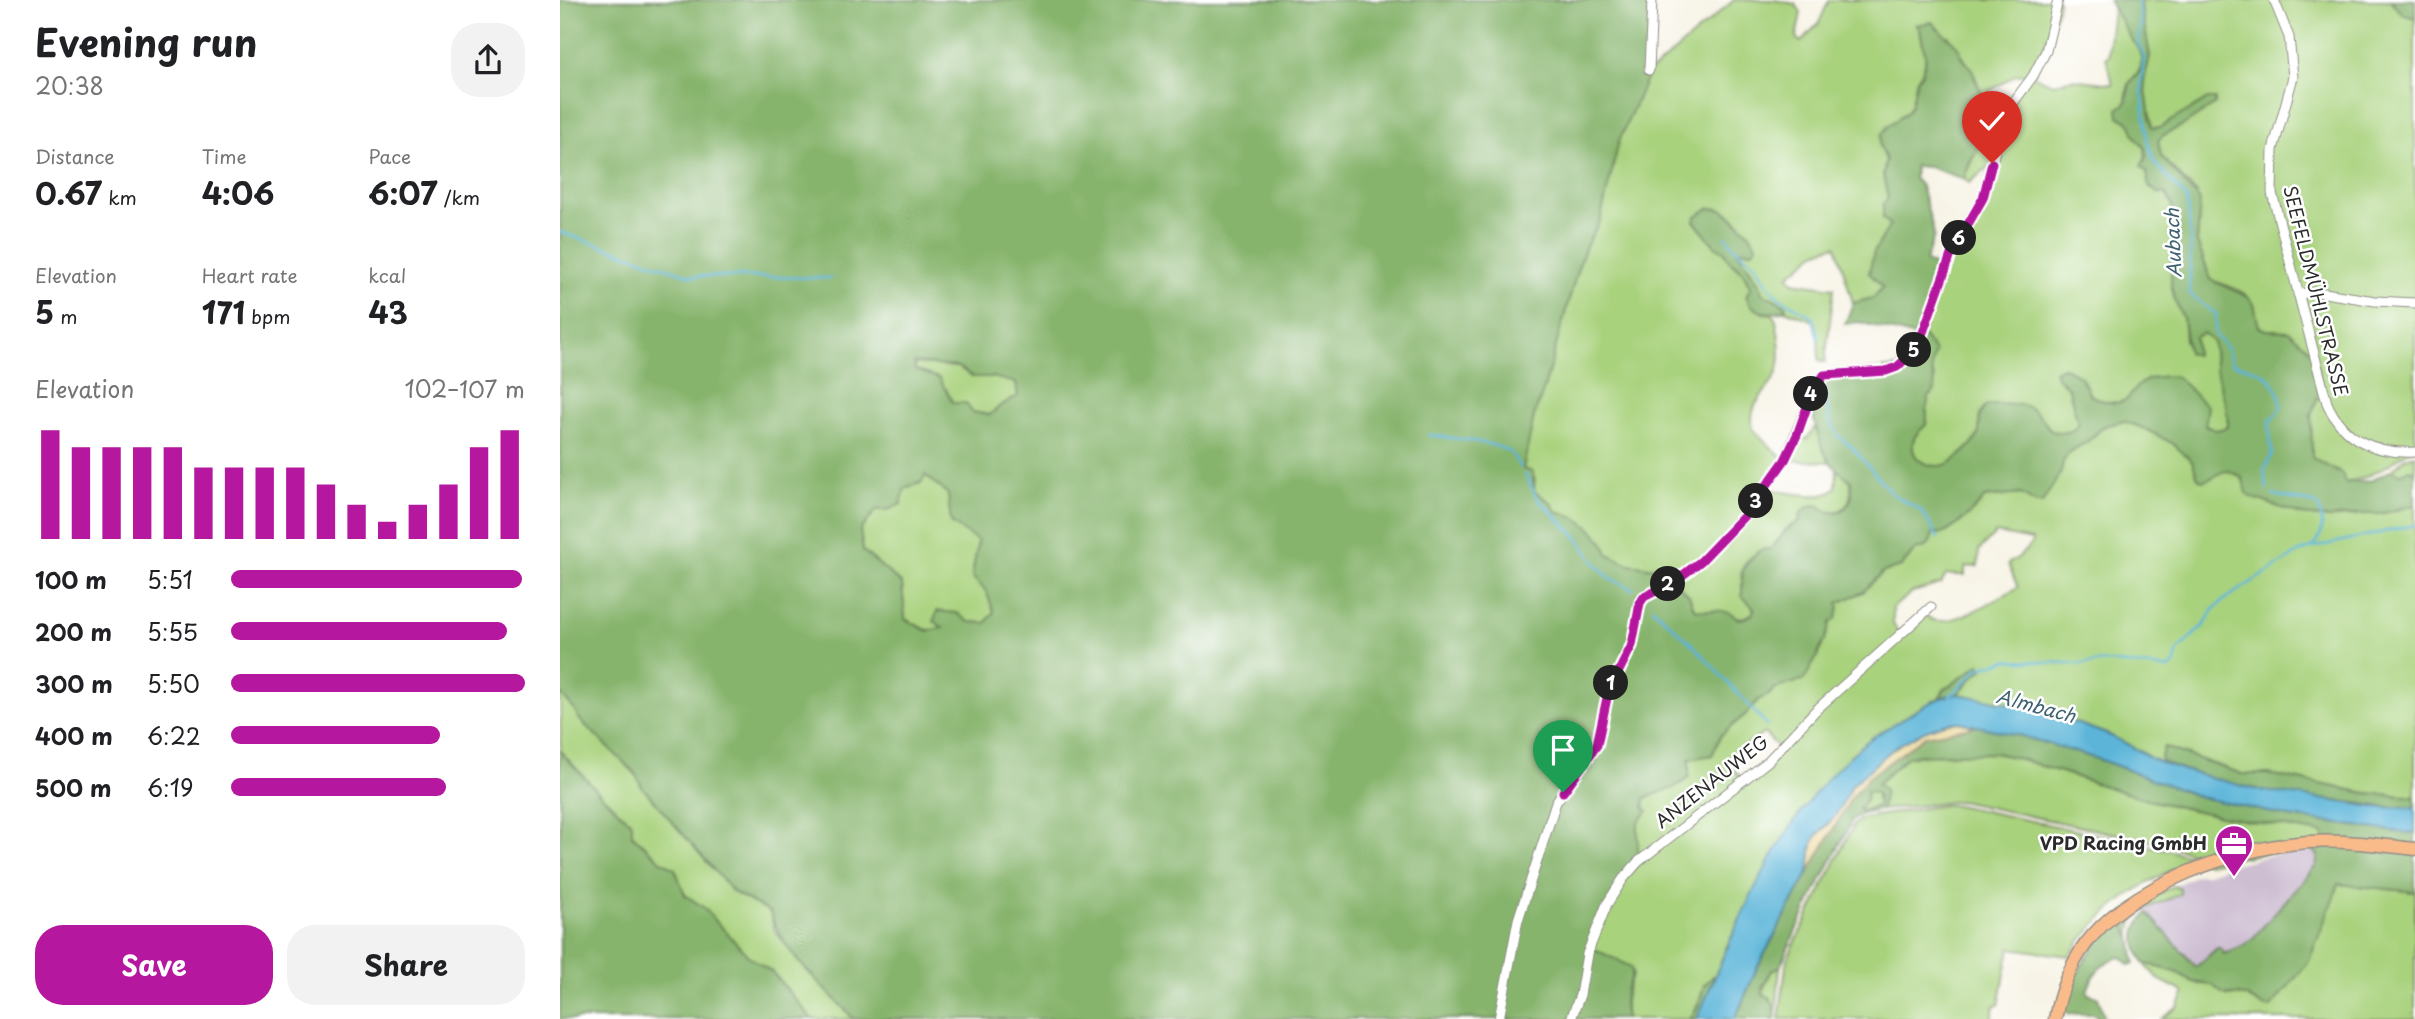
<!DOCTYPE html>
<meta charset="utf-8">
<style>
body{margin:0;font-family:"Playpen Sans",sans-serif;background:#f2f2f2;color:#202124;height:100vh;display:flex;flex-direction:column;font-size:26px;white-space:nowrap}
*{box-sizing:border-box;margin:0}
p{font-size:23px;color:#757577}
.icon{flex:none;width:38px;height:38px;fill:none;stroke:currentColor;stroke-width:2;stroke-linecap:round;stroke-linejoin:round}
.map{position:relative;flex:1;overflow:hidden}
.sheet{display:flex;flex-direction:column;background:#fff;width:560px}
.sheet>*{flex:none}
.pin{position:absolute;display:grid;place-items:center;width:60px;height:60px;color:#fff;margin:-72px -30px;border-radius:50% 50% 50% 0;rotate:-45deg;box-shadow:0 0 7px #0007}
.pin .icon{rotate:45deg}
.km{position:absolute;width:35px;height:35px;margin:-18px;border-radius:50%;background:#222;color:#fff;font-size:19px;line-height:35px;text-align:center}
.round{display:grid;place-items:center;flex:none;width:74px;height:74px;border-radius:28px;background:#f2f2f2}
.summary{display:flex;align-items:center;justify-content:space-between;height:119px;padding:0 35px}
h1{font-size:38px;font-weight:700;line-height:52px}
.metrics{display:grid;grid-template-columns:repeat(3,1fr);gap:10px;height:119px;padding:7px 35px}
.metrics div{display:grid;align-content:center}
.metrics b{font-size:30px;font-weight:700}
.metrics small{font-size:19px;font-weight:400}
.metrics p{font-size:19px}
.chart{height:196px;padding:14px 35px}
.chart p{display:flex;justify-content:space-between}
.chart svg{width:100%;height:126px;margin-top:7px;stroke:#b5179e;stroke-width:6}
.action{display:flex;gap:14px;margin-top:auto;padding:14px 35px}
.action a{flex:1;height:80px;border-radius:28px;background:#b5179e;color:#fff;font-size:28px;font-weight:700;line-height:80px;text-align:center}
.action a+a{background:#f2f2f2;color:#202124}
ul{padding:0 35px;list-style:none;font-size:23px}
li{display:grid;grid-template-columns:112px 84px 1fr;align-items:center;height:52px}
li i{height:18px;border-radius:9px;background:#b5179e}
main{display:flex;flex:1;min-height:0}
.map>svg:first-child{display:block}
</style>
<main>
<section class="sheet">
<div class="summary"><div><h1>Evening run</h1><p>20:38</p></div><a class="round"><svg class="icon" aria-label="share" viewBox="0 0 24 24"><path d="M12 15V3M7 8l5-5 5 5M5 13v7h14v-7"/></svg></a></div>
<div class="metrics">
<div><p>Distance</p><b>0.67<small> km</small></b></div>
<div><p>Time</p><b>4:06</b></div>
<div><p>Pace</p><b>6:07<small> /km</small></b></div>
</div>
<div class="metrics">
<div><p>Elevation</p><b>5<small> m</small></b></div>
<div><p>Heart rate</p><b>171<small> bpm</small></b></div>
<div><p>kcal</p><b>43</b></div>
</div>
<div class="chart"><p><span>Elevation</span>102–107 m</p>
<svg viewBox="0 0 160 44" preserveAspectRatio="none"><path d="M5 44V6M15 44V12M25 44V12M35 44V12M45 44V12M55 44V19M65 44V19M75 44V19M85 44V19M95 44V25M105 44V32M115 44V38M125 44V32M135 44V25M145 44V12M155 44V6"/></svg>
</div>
<ul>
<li><b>100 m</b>5:51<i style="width:99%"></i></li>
<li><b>200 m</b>5:55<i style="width:94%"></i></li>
<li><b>300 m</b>5:50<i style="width:100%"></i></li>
<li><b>400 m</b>6:22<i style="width:71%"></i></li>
<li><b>500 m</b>6:19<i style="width:73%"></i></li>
</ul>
<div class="action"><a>Save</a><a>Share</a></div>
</section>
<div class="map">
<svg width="1855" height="1019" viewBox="0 0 1855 1019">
<rect width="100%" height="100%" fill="#fff"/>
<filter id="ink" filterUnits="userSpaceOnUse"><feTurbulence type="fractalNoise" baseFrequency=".0143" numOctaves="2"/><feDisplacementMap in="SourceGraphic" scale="14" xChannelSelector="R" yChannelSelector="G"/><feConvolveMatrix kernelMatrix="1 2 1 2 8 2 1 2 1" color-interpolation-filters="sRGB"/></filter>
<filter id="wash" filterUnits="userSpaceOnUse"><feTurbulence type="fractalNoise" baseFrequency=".00686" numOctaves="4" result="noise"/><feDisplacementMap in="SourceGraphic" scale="28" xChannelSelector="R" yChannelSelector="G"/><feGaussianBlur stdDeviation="1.57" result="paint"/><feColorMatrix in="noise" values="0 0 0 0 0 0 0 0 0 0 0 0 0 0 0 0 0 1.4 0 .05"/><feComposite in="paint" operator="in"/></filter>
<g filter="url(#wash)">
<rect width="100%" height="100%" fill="#f6f2e3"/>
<path fill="#cdbed2" d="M1752,848L1758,856L1756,866L1694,937L1684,945L1664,954L1657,948L1636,968L1596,924L1585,909L1621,891L1613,886L1640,874L1643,875L1674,864L1708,856Z"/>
<g fill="#a9d27d" stroke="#6a7e54" stroke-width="2" fill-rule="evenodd">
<path d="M1174,0H1214L1235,4L1241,12L1236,38L1241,42L1259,23L1269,0H1498L1497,11L1473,76L1493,84L1512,79L1553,84L1546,57L1549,56C1547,41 1553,22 1553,5C1558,14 1582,53 1582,60C1583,71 1573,75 1569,84C1565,94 1566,108 1566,118L1572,123L1576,137L1585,148L1589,186L1598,193L1606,194L1612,205L1611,270L1615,301L1623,318L1625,341L1636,344L1635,337L1643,333L1653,342L1655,364L1667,405L1668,427L1657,430L1644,426L1646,415L1617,377C1604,377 1589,376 1579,385C1574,389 1572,395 1568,398C1557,407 1541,401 1530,395L1521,377L1503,367L1498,378L1509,389L1518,423C1514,435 1501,433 1491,431C1468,398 1464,405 1427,405C1414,419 1423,421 1418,435C1414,444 1399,457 1391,462C1375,472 1349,462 1353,442C1354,434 1361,429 1366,425L1368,397L1375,379L1370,367L1375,352L1362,335L1392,252L1417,209L1431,165L1409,183L1404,179C1408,167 1413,158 1418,147C1424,134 1424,116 1423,102L1441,116L1469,74L1456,75L1423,95C1418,87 1416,76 1411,69C1404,58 1396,48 1389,36L1360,29C1361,39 1365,48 1365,57C1366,65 1362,71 1358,78C1351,90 1357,110 1340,116L1320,146L1326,159L1323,174L1328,198L1323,205L1330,225L1314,252L1310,273L1324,287L1313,298L1293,303L1276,245L1258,251L1228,276L1233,282L1274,288L1265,362L1259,360L1258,339L1254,321L1225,310L1226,305L1202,293L1200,285L1176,249L1193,251L1197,246C1187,232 1170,206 1151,208C1146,209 1140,214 1136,216L1134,221L1154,245L1164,251L1169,261L1183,272L1202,313L1213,314L1216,321C1219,336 1223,361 1216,375C1207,394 1187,403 1193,429L1224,460L1237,435L1239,438L1247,439L1255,427L1269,462L1225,460L1207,488C1219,492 1255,498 1266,494C1271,493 1272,491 1276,487L1277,469L1291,481C1294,520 1269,512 1241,513L1239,522C1230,527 1222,529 1221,539L1210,549L1200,550C1195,554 1186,560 1184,565C1174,583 1196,598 1193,613C1179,622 1172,615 1158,611C1150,609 1145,612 1134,609L1129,595L1114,582L1107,585L1095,568C1080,565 1058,565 1047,553C1028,534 1029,516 997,512L990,502L974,491L975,479L962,469L974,416L984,388L1018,268L1026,246L1040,221L1059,141L1089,70L1095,68Z"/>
<path d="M1580,0H1830L1842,14L1855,18V446C1833,462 1813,478 1784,483V478L1754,459L1752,456L1751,414L1762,387C1753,364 1748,340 1723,331C1716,329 1708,332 1701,328C1695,325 1696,304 1686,295C1677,287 1661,284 1651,280L1637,242L1639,222L1636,193L1601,156L1598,141L1602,136L1625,124L1655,104L1648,99L1600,128L1592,129L1584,80L1588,63Z"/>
<path d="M354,363L398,367L413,377H433L457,383L458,396L440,406L430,415L412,412L393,404L386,389L355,370Z"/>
<path d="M1564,421C1586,429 1618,440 1632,461C1635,466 1636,473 1638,478L1650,479C1662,468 1671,469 1683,479L1687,493L1741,515L1770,518L1833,511L1855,505V797L1806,793L1708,774H1682L1605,747L1601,757L1603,762L1592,759L1569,745L1549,735L1478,709L1398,694L1414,676L1412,670L1384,690L1380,697L1306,742L1197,886L1167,946L1156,974L1152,977L1130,1019H1066C1063,1001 1066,990 1073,974L1065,964L1029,947L1047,904L1078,862V822L1084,807L1085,798C1107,787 1122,787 1129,759L1152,755L1161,735L1186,714L1199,699L1209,695L1214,689L1254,663L1277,603L1303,592L1323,572L1341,567L1355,550L1364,548L1372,533C1374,533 1383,534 1384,533C1393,530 1420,506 1424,498L1461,494L1476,503H1482L1501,472L1503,462L1509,452L1527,442L1544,426ZM1436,533L1472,540V543L1460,556L1448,564L1458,587C1441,597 1392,627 1373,620C1370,619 1366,615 1364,614L1338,633L1333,623V607L1353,592L1381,584L1386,575H1405V567L1418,566L1419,550ZM1204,733L1220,749L1183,781L1169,761L1173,754Z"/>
<path d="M1855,455V471L1849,469L1840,474L1832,470L1845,458Z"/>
<path d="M365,475L388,494L391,523L418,541L412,577L426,591L434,612L426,623L409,622L397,613C375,636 371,633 345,619L342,584L303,551L300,531L316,510H328L345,488L362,483Z"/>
<path d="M0,693L14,709L20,720L75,773L82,787L173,892L210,912L215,931L239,962L294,1019H252L212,972L188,956L143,907L125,895L115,869L100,860L72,834V823L43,797L1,753Z"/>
<path d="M1394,753H1434L1454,757L1588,800L1665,817L1762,833L1767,841L1647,864L1631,855L1629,852L1608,845L1399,801L1321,810L1324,789L1317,784L1347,757Z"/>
<path d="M1307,790L1317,793L1318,806L1301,811L1299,809L1306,799Z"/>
<path d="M1384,805H1396L1608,850L1629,856L1632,860C1577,886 1545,906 1509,956L1450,948L1439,1005H1434L1432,1019H1219L1227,959L1294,824L1303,818Z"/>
<path d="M1779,884L1855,892V1019H1602L1618,1007L1624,994L1622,991L1598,979L1584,963L1616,972L1639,984L1653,985L1668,996H1685L1700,1005L1748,963Z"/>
<path d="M1613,886L1620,889V894C1601,904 1568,908 1571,937L1566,928L1574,918L1570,914L1566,915Z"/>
<path d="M1220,967L1216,1012L1210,998L1202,992L1212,970Z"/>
</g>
<g fill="#86b46c" stroke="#58704c" stroke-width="2" fill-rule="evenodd">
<path d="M0,0H1092L1087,77L1059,141L1040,221L1026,246L1018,268L984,388L974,416L963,469L973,472L974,491L990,502L997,512C1017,515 1043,533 1048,554L1069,564L1095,568L1106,585L1114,582L1129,595L1134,609C1149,613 1167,606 1178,619L1185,618L1193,614L1194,608L1182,596C1182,567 1180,570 1200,550L1210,549C1224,536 1220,532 1239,522C1241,511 1246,505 1258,505C1270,516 1284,515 1291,499C1293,494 1291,487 1291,481C1284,475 1275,469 1270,462C1257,444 1257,421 1248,403L1264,375L1337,367L1360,338L1299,322L1285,324L1293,303L1313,298L1323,287L1309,273L1314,252L1330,225L1323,218V205L1328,198L1323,174L1326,159L1320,146L1321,135L1329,125L1345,114L1351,106L1357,79L1362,73L1366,60L1360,29L1356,25L1372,22C1381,33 1391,38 1400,49L1401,56L1413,71L1415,80L1423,95L1424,118L1420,145L1409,163L1404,179L1369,167L1355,166L1354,178L1361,186L1373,229L1374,236L1365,262L1385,269L1362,334L1375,352C1368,372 1374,372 1375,391L1368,397L1366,425C1361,429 1354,435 1353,442C1349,462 1375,472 1391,462C1399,457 1415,444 1418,435C1423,421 1414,419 1427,405C1464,405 1468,398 1491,431C1501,433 1514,435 1518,423L1509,389L1498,378L1495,371L1503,367L1521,377L1530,395C1541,401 1557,407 1568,398C1572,395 1574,388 1579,385C1588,377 1605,375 1617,377L1648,407L1645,426L1657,430L1668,427C1669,405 1658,385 1655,365C1654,357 1655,350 1653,342L1643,333L1635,337L1636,355L1628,353L1623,318L1615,301L1611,285L1612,204L1606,194L1598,193L1589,186L1587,172L1581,166L1586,157L1585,148C1582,145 1579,142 1577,139C1570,128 1574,120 1559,117L1558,109L1566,103L1570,83L1580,71L1582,60L1579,49L1572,41L1549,0H1580L1590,56L1584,80L1592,128L1600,127L1648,99H1655V104L1625,124L1602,136L1598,141L1601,156L1640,201L1637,242L1651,280L1687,296L1694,304L1699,327L1706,330L1729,331L1753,352L1762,387L1751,414L1752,456L1754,459L1782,474L1785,483L1810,481L1832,470L1840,474L1849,469L1855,471V505L1820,514H1796L1770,518L1741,515L1691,497L1686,493L1683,479C1661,462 1662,477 1643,481L1638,478L1632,461L1612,443L1587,430L1564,421L1544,426L1527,442L1509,452L1503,462L1501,472L1482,503H1476L1461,494L1424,498C1420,506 1393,529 1384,533C1383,534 1374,533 1373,533C1371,545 1366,548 1355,550L1341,567L1323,572L1303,592L1278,603L1279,608L1276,619L1270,623C1269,635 1251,668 1244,680L1214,689L1209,695L1199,699L1186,714L1161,735L1152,755L1129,759V778L1113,788L1085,798L1084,807L1088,811L1078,822V862L1063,879L1030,947L1071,967C1073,976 1069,981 1066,990C1063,1000 1064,1009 1066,1019H294C265,987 222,953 210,912L173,892L82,787L75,773L20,720L14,709L0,693ZM354,363L398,367L413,377H433L456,383L458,396L440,406L430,415L412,412L406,403H393L379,378L355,370ZM365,475L388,494L391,523L418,541L412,577L426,591L434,612L426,623L409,622L397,613L377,611L374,621L383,628L367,631L345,619L342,584L303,551L300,531L316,510H328L341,504L345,488L362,482Z"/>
<path d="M1831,0H1855V18L1842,14Z"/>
<path d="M1150,208L1164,210L1190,234L1197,246L1192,251L1177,250L1200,285L1202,293L1226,305L1225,310C1209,315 1193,314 1186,296L1191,286L1179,267L1169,261L1164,251L1155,246L1134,221L1136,216Z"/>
<path d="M1420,664L1423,669L1407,682L1398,694L1380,697L1384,690Z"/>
<path d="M1416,726L1462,736L1541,760L1640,797L1730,817L1846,833L1855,832V892L1779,884L1748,963L1711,1007H1705L1685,996L1663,994L1653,985L1633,982L1616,972L1584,963C1574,946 1571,928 1588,913L1636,967L1657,948H1661L1664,954L1684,945L1694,937L1756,866L1758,856L1752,848L1767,841L1762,833L1665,817L1588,800L1454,757L1434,753L1356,755L1347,757L1317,784L1325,790L1321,810L1302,814L1292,820C1268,869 1240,916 1220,967L1212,970L1202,988L1203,994C1212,999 1217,1009 1215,1019H1175L1197,968L1249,872L1291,798L1309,777L1365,736ZM1307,790L1317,793L1318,806L1301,811L1299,809L1306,800Z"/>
<path d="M1604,747L1682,774H1708L1806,793L1855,797V808C1835,809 1816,806 1796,803C1731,797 1665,787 1603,762L1601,757Z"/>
<path d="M0,751L43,797L72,823V835L100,860L115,869L125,895L143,907L188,956L212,972L252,1019H0Z"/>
<path d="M1566,915L1574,916L1566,928L1571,937L1575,963L1570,965L1561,957C1542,961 1533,973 1527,991L1528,994L1538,997L1545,1019H1539L1534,1014L1502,1013L1501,1011C1516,972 1532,939 1566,915Z"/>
<path d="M1156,974L1137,1019H1130L1138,1006L1144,985Z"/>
</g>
<path fill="#eeda9e" stroke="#8c8264" stroke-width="2" d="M1399,722L1416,726L1365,736L1309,777L1291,798L1249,872C1250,863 1250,853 1252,845C1256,832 1269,827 1275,816C1282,806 1285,792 1294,783C1322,756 1358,724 1399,722Z"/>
<path fill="#5bb5d9" stroke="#437082" stroke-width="2" d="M1398,694L1478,709L1549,735L1569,745L1592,759L1623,770L1698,790L1815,807L1855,808V832L1846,833L1730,817L1640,797L1541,760L1462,736L1399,722L1386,723L1364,731L1335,747L1293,784L1276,815L1257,835L1252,845L1249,872L1197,968L1175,1019H1137C1178,921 1220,812 1305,743C1314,735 1326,729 1336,723C1357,710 1374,697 1398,694Z"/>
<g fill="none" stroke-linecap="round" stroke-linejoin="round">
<g stroke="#5bb5d9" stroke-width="2.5">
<path d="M1578,0L1581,22L1578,43L1584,58L1581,82L1587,139L1594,162L1627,199L1631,240L1629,291L1633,297L1656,314L1655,334L1667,349L1672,363C1681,367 1691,367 1700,372C1713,378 1723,395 1720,410L1711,420L1709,427L1712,454L1704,471L1707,489"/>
<path d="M0,232L131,276L270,278"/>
<path d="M1166,237L1174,247L1195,264L1210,288L1219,297L1253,317L1258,339"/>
<path d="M1264,386L1270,422L1278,436L1292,447L1332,494L1362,511L1378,538"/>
<path d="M868,435C889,438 935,441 951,453C955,457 957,463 960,467"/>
<path d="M965,474L977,498L1017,537L1035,563L1050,578L1073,589"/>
<path d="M1713,495L1757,504C1763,519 1766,534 1753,546"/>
<path d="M1093,608L1135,647L1207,725"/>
<path d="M1390,696L1419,668L1448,660L1521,664L1547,662L1609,669L1614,665L1618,650L1643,626L1655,608L1668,597L1738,553L1751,548L1855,525"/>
</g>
</g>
</g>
<g filter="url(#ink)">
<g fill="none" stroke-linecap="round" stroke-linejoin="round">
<defs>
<g id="minor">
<path d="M1714,0L1729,37L1733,77L1713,150L1712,193L1767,403C1783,440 1816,454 1855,452"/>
<path d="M1089,70L1092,0"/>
<path d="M1738,294L1758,292L1815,301L1855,303"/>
<path d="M939,1019L958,920L996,802L1037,745L1048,693L1072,644L1080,603L1084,597L1114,582L1141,561L1187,513L1225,460L1252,393L1264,375L1326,371L1345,362L1356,347L1392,252L1423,198L1442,123L1450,107L1473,76L1486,51L1498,0"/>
<path d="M1011,1019L1020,995L1027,954L1047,904L1063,879L1078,862L1207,762L1256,710L1371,607"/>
</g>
<path id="major" d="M1495,1019C1500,992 1509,967 1525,945C1569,885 1677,847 1748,842C1784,840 1820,845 1855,849"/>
</defs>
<use href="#minor" stroke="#908e87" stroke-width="11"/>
<use href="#major" stroke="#908e87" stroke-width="15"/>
<use href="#minor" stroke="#fff" stroke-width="9"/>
<use href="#major" stroke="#fabb8b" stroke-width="12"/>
</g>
</g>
<g fill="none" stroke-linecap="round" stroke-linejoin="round" filter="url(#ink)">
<defs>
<path id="route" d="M1003,792L1037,745L1048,693L1072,645L1080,603L1084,597L1114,582L1141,561L1187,513L1225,460L1237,435L1252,393L1264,375L1326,371L1337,367L1351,354L1362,335L1392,252L1423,198L1432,163"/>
</defs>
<use href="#route" stroke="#fff" stroke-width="14"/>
<use href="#route" stroke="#b5179e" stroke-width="9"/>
</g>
<defs>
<symbol id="office-pin" viewBox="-11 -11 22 30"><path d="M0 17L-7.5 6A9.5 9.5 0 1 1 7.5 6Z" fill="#b5179e" stroke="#fff"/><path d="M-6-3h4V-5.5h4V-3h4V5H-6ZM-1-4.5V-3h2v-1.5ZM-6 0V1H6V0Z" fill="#fff"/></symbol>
</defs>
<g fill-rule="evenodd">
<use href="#office-pin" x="1652" y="822" width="44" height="60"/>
</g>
<g text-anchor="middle" stroke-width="5" stroke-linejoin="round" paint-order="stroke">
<g font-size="18" fill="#2b2b2b" stroke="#fff">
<text transform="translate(1755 291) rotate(76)" y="6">SEEFELDMÜHLSTRASSE</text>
<text transform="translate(1152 782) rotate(-38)" y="6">ANZENAUWEG</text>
</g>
<g font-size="18" font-weight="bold" fill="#2b2b2b" stroke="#fff" text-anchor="end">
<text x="1647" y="850">VPD Racing GmbH</text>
</g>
<g font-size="19" font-style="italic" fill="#3e6271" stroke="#fff">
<text transform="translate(1613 243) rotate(-92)" y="7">Aubach</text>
<text transform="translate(1476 706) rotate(15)" y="7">Almbach</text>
</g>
</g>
</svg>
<div class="pin" style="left:1003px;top:792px;background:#1e9e55"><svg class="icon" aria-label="arrive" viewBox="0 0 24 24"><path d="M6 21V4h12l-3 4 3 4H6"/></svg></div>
<div class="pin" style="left:1432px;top:163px;background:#d93025"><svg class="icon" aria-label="check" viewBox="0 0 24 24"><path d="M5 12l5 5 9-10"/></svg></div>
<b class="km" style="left:1051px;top:683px">1</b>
<b class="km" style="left:1108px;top:584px">2</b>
<b class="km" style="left:1196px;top:501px">3</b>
<b class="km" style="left:1251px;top:394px">4</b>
<b class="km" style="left:1354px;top:350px">5</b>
<b class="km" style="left:1399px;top:238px">6</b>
</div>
</main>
